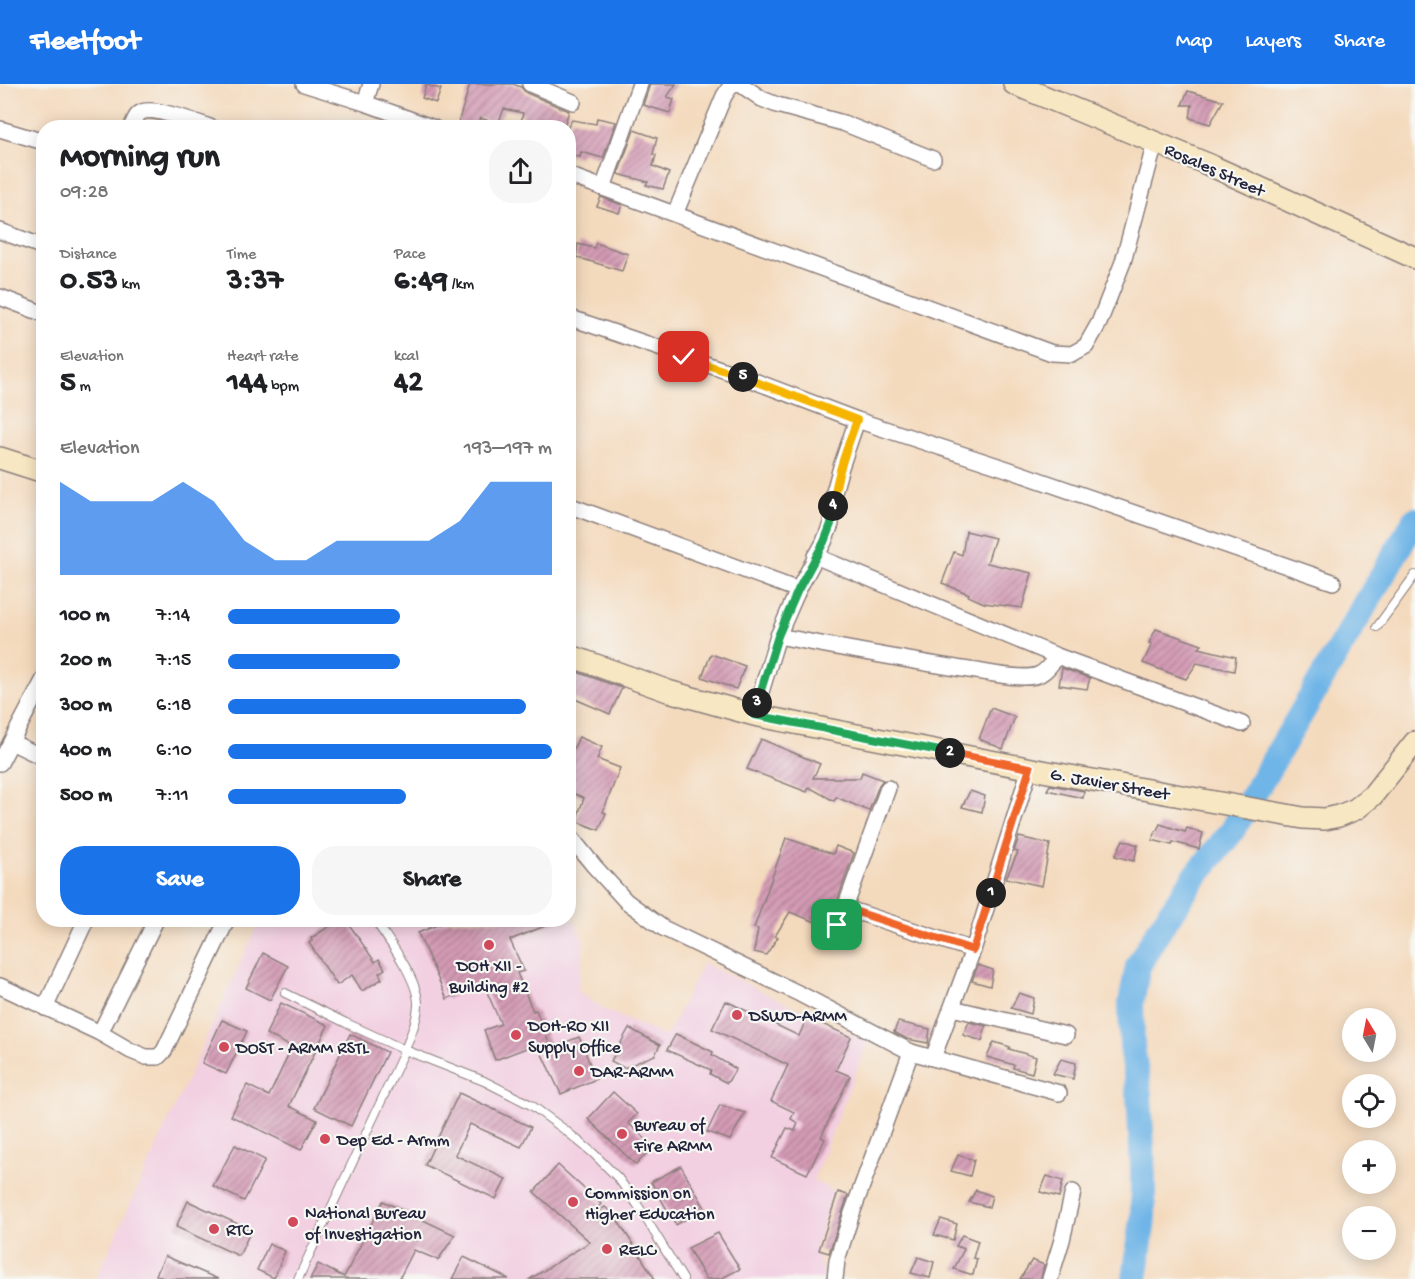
<!DOCTYPE html>
<meta charset="utf-8">
<style>
body{margin:0;font-family:"Gochi Hand",sans-serif;background:#f6f6f6;color:#202124;height:100vh;display:flex;flex-direction:column;font-size:22px;white-space:nowrap}
*{box-sizing:border-box;margin:0}
p{font-size:20px;color:#757577}
.icon{flex:none;width:33px;height:33px;fill:none;stroke:currentColor;stroke-width:2;stroke-linecap:round;stroke-linejoin:round}
.map{position:relative;flex:1;overflow:hidden}
.panel{position:absolute;left:36px;top:36px;width:540px;height:807px;display:flex;flex-direction:column;background:#fff;border-radius:24px;box-shadow:0 3px 15px #0003}
.panel>*{flex:none}
.needle{width:39px;rotate:350deg}
.fabs{position:absolute;left:1342px;top:924px;display:grid;gap:12px}
.fabs a{display:grid;place-items:center;width:54px;height:54px;border-radius:50%;background:#fff;box-shadow:0 3px 15px #0003;font-size:30px}
.pin{position:absolute;display:grid;place-items:center;width:51px;height:51px;color:#fff;margin:-26px;border-radius:12px;box-shadow:0 3px 9px #0006}
.km{position:absolute;width:30px;height:30px;margin:-15px;border-radius:50%;background:#222;color:#fff;font-size:16px;line-height:30px;text-align:center}
.round{display:grid;place-items:center;flex:none;width:63px;height:63px;border-radius:24px;background:#f6f6f6}
.overview{display:flex;align-items:center;justify-content:space-between;height:102px;padding:0 24px}
h1{font-size:33px;font-weight:700;line-height:45px}
.figures{display:grid;grid-template-columns:repeat(3,1fr);gap:9px;height:102px;padding:6px 24px}
.figures div{display:grid;align-content:center}
.figures b{font-size:30px;font-weight:700}
.figures small{font-size:16px;font-weight:400}
.figures p{font-size:16px}
.chart{height:168px;padding:12px 24px}
.chart p{display:flex;justify-content:space-between}
.chart svg{width:100%;height:108px;margin-top:6px;fill:#1a73e8;opacity:.7}
.cta{display:flex;gap:12px;margin-top:auto;padding:12px 24px}
.cta a{flex:1;height:69px;border-radius:24px;background:#1a73e8;color:#fff;font-size:24px;font-weight:700;line-height:69px;text-align:center}
.cta a+a{background:#f6f6f6;color:#202124}
ul{padding:0 24px;list-style:none;font-size:20px}
li{display:grid;grid-template-columns:96px 72px 1fr;align-items:center;height:45px}
li i{height:15px;border-radius:8px;background:#1a73e8}
header{display:flex;align-items:center;gap:36px;box-sizing:border-box;height:84px;padding:0 30px;background:#1a73e8;color:#fff}
header strong{font-size:28px}
nav{display:flex;gap:33px;margin-inline-start:auto;font-size:21px}
.map>svg:first-child{display:block}
</style>
<header>
<strong>Fleetfoot</strong>
<nav><a>Map</a><a>Layers</a><a>Share</a></nav>
</header>
<div class="map">
<svg width="1415" height="1195" viewBox="0 0 1415 1195">
<defs>
<pattern id="building-hatch" width="6" height="6" patternUnits="userSpaceOnUse" patternTransform="scale(1.5)"><rect width="6" height="6" fill="#d49bb5"/><path d="M-1 1l2-2M0 6l6-6M5 7l2-2" fill="none" stroke="#ac7e94"/></pattern>
</defs>
<rect width="100%" height="100%" fill="#f6f6f2"/>
<filter id="ink" filterUnits="userSpaceOnUse"><feTurbulence type="fractalNoise" baseFrequency=".0167" numOctaves="2"/><feDisplacementMap in="SourceGraphic" scale="12" xChannelSelector="R" yChannelSelector="G"/><feConvolveMatrix kernelMatrix="1 2 1 2 8 2 1 2 1" color-interpolation-filters="sRGB"/></filter>
<filter id="wash" filterUnits="userSpaceOnUse"><feTurbulence type="fractalNoise" baseFrequency=".008" numOctaves="4" result="noise"/><feDisplacementMap in="SourceGraphic" scale="24" xChannelSelector="R" yChannelSelector="G"/><feGaussianBlur stdDeviation="1.35" result="paint"/><feColorMatrix in="noise" values="0 0 0 0 0 0 0 0 0 0 0 0 0 0 0 0 0 1.4 0 .05"/><feComposite in="paint" operator="in"/></filter>
<g filter="url(#wash)">
<rect width="100%" height="100%" fill="#f4dabd"/>
<path fill="#f2cfe1" d="M569,826L584,858L578,907L605,926L666,953L703,879L868,958L813,1096L833,1107L815,1166L826,1195H96L260,836H568Z"/>
<g fill="none" stroke-linecap="round" stroke-linejoin="round">
<path stroke="#70b5e7" stroke-width="26" d="M1135,1195L1143,1135V1083L1139,1012L1132,961L1131,919L1138,882L1155,852L1194,794L1232,747L1415,436"/>
</g>
<g id="blocks">
<g fill="url(#building-hatch)">
<path d="M470,0H513L521,3L526,9L569,27L564,42L544,35L540,44H520L523,29L504,25L498,40L480,34L476,44H469L458,39Z"/>
<path d="M650,0H676L667,13L674,15L670,29L643,21Z"/>
<path d="M426,1L441,5L436,19L422,14Z"/>
<path d="M1188,7L1223,17L1210,40L1190,34L1192,21H1182Z"/>
<path d="M597,34L616,38L603,74L581,68L580,73L568,70V43L572,36L596,40Z"/>
<path d="M634,46L657,54L653,70L656,71L653,82L669,89L663,105L646,101L648,98L618,90Z"/>
<path d="M601,113L622,121L619,129L597,122Z"/>
<path d="M596,159L628,170L622,187L576,173L578,160L594,164Z"/>
<path d="M966,447L995,454L987,479L1032,489L1022,524L984,519L968,512L969,510L942,499L954,468L962,471Z"/>
<path d="M1156,545L1202,561L1199,564L1236,573L1234,587L1197,579L1186,595L1143,579L1152,560L1149,559Z"/>
<path d="M711,570L745,582L736,605L702,593Z"/>
<path d="M1062,584L1090,594L1087,605L1059,601Z"/>
<path d="M577,588L622,604L610,630L568,612V606Z"/>
<path d="M991,624L1015,633L1003,665L979,655Z"/>
<path d="M579,653L602,663L597,675L620,684L603,728L606,729L599,746L576,737L584,714L568,707V676Z"/>
<path d="M761,655L820,680L813,694H860L862,688L883,696L879,701L869,727L836,713L834,717L809,703L807,708L747,685Z"/>
<path d="M1050,701L1084,707L1083,714L1047,706Z"/>
<path d="M970,707L985,712L982,728L962,723Z"/>
<path d="M1160,740L1185,748L1187,744L1203,749L1199,765L1173,758L1172,761L1152,756Z"/>
<path d="M1019,753L1050,760L1042,802L1006,794L1018,768L1014,767Z"/>
<path d="M786,754L833,770L836,762L854,769L836,820L828,837V843L790,828L775,852L778,853L766,871L754,868L758,845L754,844Z"/>
<path d="M1123,756L1138,761L1134,777L1115,772Z"/>
<path d="M339,836H346L375,878L379,875L385,885L379,889L382,895L362,907L352,891L337,901L309,859L312,857L311,854Z"/>
<path d="M449,836H560L510,856L524,887L517,889L533,927L536,926L551,964L579,953L596,995L561,1010L537,960L495,976L484,946L501,940L483,899L447,915L418,849Z"/>
<path d="M263,869L288,882L270,916L246,904Z"/>
<path d="M978,881L993,886L990,902L972,897Z"/>
<path d="M1019,909L1034,914L1031,930L1011,924Z"/>
<path d="M726,917L799,952L807,933L851,953L836,986L850,992L821,1053L825,1055L807,1090L772,1074L787,1044L795,1047L798,1039L791,1035L794,1028L771,1017L788,981L712,945Z"/>
<path d="M281,919L328,941L289,1022L317,1036L301,1066L231,1032L247,1001L269,1012L292,963L266,950Z"/>
<path d="M222,936L247,947L226,990L202,979Z"/>
<path d="M898,938L930,945L928,959L907,955L894,948Z"/>
<path d="M969,938L986,942L982,957L963,951Z"/>
<path d="M629,944L660,961L655,971L624,984L611,977Z"/>
<path d="M350,950L387,968L351,1042L314,1024Z"/>
<path d="M676,950L713,968L712,971L736,985L727,999L710,990L711,986L667,966Z"/>
<path d="M994,958L1010,963L1009,965L1036,973L1032,989L1013,984L1014,981L987,973Z"/>
<path d="M1061,975L1076,979L1073,995L1053,990Z"/>
<path d="M613,1008L637,1030L628,1039L653,1062L636,1081L588,1035Z"/>
<path d="M459,1009L531,1043L521,1063L470,1040L455,1071L506,1095L496,1115L425,1081Z"/>
<path d="M720,1021L745,1029L730,1056L707,1048Z"/>
<path d="M235,1061L265,1076L244,1117L213,1102Z"/>
<path d="M958,1071L974,1076L970,1092L951,1087Z"/>
<path d="M558,1081L601,1120L592,1130L605,1123L615,1132L655,1195H530L590,1158L534,1108Z"/>
<path d="M681,1082L705,1124L676,1141L651,1098Z"/>
<path d="M1047,1092L1063,1097L1059,1113L1040,1108Z"/>
<path d="M976,1106L992,1112L989,1123L969,1118Z"/>
<path d="M838,1108L848,1111L829,1169L819,1166Z"/>
<path d="M188,1117L251,1146L239,1172L176,1143Z"/>
<path d="M383,1117L455,1151L438,1176L414,1166L399,1195H310L318,1180L344,1193Z"/>
<path d="M941,1135L957,1140L953,1156L934,1151Z"/>
<path d="M718,1149L740,1185L720,1195H706L688,1164Z"/>
<path d="M962,1151L978,1157L973,1174L977,1175L973,1191L954,1185L964,1165L956,1162Z"/>
<path d="M269,1160L285,1167L274,1194L257,1186Z"/>
<path d="M165,1172L218,1195H165L156,1191Z"/>
<path d="M464,1173L509,1195H452Z"/>
<path d="M918,1173L934,1178L930,1194L911,1189Z"/>
<path d="M1032,1176L1044,1181L1041,1195H1020Z"/>
</g>
</g>
</g>
<g filter="url(#ink)">
<use href="#blocks" fill-opacity="0" stroke="#8b7e7c" stroke-width="1.5"/>
<g fill="none" stroke-linecap="round" stroke-linejoin="round">
<defs>
<g id="lane">
<path d="M1377,543L1415,491"/>
<path d="M285,909L346,939L405,966L484,997L531,1021L565,1046L593,1069L618,1094L637,1120L683,1195"/>
<path d="M298,1195L405,966C410,952 418,936 418,920C418,895 389,857 375,836"/>
</g>
<g id="street">
<path d="M304,0L365,19L434,44"/>
<path d="M530,0L573,18"/>
<path d="M740,0L762,15L777,21L843,39L933,75"/>
<path d="M365,19L371,0"/>
<path d="M131,44C134,38 136,30 142,28C153,22 199,39 212,44"/>
<path d="M0,45L44,58"/>
<path d="M568,91L1052,269L1072,270L1086,262L1099,239L1123,178L1155,59"/>
<path d="M603,104L640,0"/>
<path d="M675,130L724,12L730,3L736,0"/>
<path d="M0,147L44,163"/>
<path d="M0,213L44,230"/>
<path d="M568,233L741,292L857,336L1007,385L1333,498"/>
<path d="M568,421L798,506"/>
<path d="M815,472L1057,572L1242,640"/>
<path d="M778,552C842,564 905,576 969,586C986,588 1022,597 1038,591C1046,588 1052,579 1057,572"/>
<path d="M754,631L778,552L798,506L824,458L831,440L834,408L841,383L857,336"/>
<path d="M11,658L44,674"/>
<path d="M0,679L44,595"/>
<path d="M568,750L594,782L626,817L663,844L800,910L911,968L851,1132L837,1176L835,1195"/>
<path d="M845,824L973,866"/>
<path d="M837,841L845,824L888,704"/>
<path d="M0,902L100,949L131,967L146,973H158L164,967L227,836"/>
<path d="M45,924L86,836"/>
<path d="M952,924L1066,951"/>
<path d="M100,949L156,836"/>
<path d="M911,968L1059,1009"/>
<path d="M933,974L973,866L1030,684"/>
<path d="M1050,1195L1062,1156L1073,1108"/>
</g>
<g id="secondary">
<path d="M1014,0L1205,79L1415,174"/>
<path d="M0,374L44,388"/>
<path d="M568,571L668,607L754,631L1037,686L1303,734L1325,735L1339,732L1356,725L1372,712L1415,658"/>
</g>
</defs>
<use href="#lane" stroke="#8b7e7c" stroke-width="10"/>
<use href="#street" stroke="#8b7e7c" stroke-width="18"/>
<use href="#secondary" stroke="#8b7e7c" stroke-width="24"/>
<use href="#lane" stroke="#fff" stroke-width="8"/>
<use href="#street" stroke="#fff" stroke-width="15"/>
<use href="#secondary" stroke="#f8e7c3" stroke-width="21"/>
</g>
</g>
<g fill="none" stroke-linecap="round" stroke-linejoin="round" filter="url(#ink)">
<defs>
<path id="split-1" d="M837,841L845,824L973,866L991,809"/>
<path id="split-2" d="M950,669L1030,684L991,809"/>
<path id="split-3" d="M757,619L754,631L950,669"/>
<path id="split-4" d="M757,619L778,552L798,506L824,458L831,440L833,422"/>
<path id="split-5" d="M743,293L857,336C847,364 836,392 833,422"/>
<path id="split-6" d="M684,273L743,293"/>
</defs>
<use href="#split-1" stroke="#fff" stroke-width="12"/>
<use href="#split-2" stroke="#fff" stroke-width="12"/>
<use href="#split-3" stroke="#fff" stroke-width="12"/>
<use href="#split-4" stroke="#fff" stroke-width="12"/>
<use href="#split-5" stroke="#fff" stroke-width="12"/>
<use href="#split-6" stroke="#fff" stroke-width="12"/>
<use href="#split-1" stroke="#f0652b" stroke-width="8"/>
<use href="#split-2" stroke="#f0652b" stroke-width="8"/>
<use href="#split-3" stroke="#22a559" stroke-width="8"/>
<use href="#split-4" stroke="#22a559" stroke-width="8"/>
<use href="#split-5" stroke="#f5b400" stroke-width="8"/>
<use href="#split-6" stroke="#f5b400" stroke-width="8"/>
</g>
<g fill="#d1495b" stroke="#f6f6f2" stroke-width="2">
<circle cx="489" cy="861" r="6"/>
<circle cx="737" cy="931" r="6"/>
<circle cx="516" cy="951" r="6"/>
<circle cx="224" cy="963" r="6"/>
<circle cx="579" cy="987" r="6"/>
<circle cx="622" cy="1050" r="6"/>
<circle cx="325" cy="1055" r="6"/>
<circle cx="573" cy="1118" r="6"/>
<circle cx="293" cy="1138" r="6"/>
<circle cx="214" cy="1145" r="6"/>
<circle cx="607" cy="1165" r="6"/>
</g>
<g text-anchor="middle" stroke-width="4.5" stroke-linejoin="round" paint-order="stroke">
<g font-size="18" fill="#22223b" stroke="#f6f6f2">
<text transform="translate(1215 85) rotate(24)" y="6">Rosales Street</text>
<text transform="translate(1110 699) rotate(10)" y="6">G. Javier Street</text>
</g>
<g font-size="18" fill="#22223b" stroke="#f6f6f2" text-anchor="start">
<text x="489" y="887" text-anchor="middle">DOH XII -<tspan x="489" dy="21">Building #2</tspan></text>
<text x="749" y="937">DSWD-ARMM</text>
<text x="528" y="947">DOH-RO XII<tspan x="528" dy="21">Supply Office</tspan></text>
<text x="236" y="969">DOST - ARMM RSTL</text>
<text x="591" y="993">DAR-ARMM</text>
<text x="634" y="1046">Bureau of<tspan x="634" dy="21">Fire ARMM</tspan></text>
<text x="337" y="1061">Dep Ed - Armm</text>
<text x="585" y="1114">Commission on<tspan x="585" dy="21">Higher Education</tspan></text>
<text x="305" y="1134">National Bureau<tspan x="305" dy="21">of Investigation</tspan></text>
<text x="226" y="1151">RTC</text>
<text x="619" y="1171">RELC</text>
</g>
</g>
</svg>
<div class="fabs">
<a><svg class="needle" viewBox="-14 -14 28 28"><path d="M0-13l5 13h-10z" fill="#e53935"/><path d="M0 13l5-13h-10z" fill="#757577"/></svg></a>
<a><svg class="icon" aria-label="locate" viewBox="0 0 24 24"><circle cx="12" cy="12" r="6"/><path d="M12 2v4M12 18v4M2 12h4M18 12h4"/></svg></a>
<a>+</a>
<a>−</a>
</div>
<div class="pin" style="left:837px;top:841px;background:#1e9e55"><svg class="icon" aria-label="arrive" viewBox="0 0 24 24"><path d="M6 21V4h12l-3 4 3 4H6"/></svg></div>
<div class="pin" style="left:684px;top:273px;background:#d93025"><svg class="icon" aria-label="check" viewBox="0 0 24 24"><path d="M5 12l5 5 9-10"/></svg></div>
<b class="km" style="left:991px;top:809px">1</b>
<b class="km" style="left:950px;top:669px">2</b>
<b class="km" style="left:757px;top:619px">3</b>
<b class="km" style="left:833px;top:422px">4</b>
<b class="km" style="left:743px;top:293px">5</b>
<section class="panel">
<div class="overview"><div><h1>Morning run</h1><p>09:28</p></div><a class="round"><svg class="icon" aria-label="share" viewBox="0 0 24 24"><path d="M12 15V3M7 8l5-5 5 5M5 13v7h14v-7"/></svg></a></div>
<div class="figures">
<div><p>Distance</p><b>0.53<small> km</small></b></div>
<div><p>Time</p><b>3:37</b></div>
<div><p>Pace</p><b>6:49<small> /km</small></b></div>
</div>
<div class="figures">
<div><p>Elevation</p><b>5<small> m</small></b></div>
<div><p>Heart rate</p><b>144<small> bpm</small></b></div>
<div><p>kcal</p><b>42</b></div>
</div>
<div class="chart"><p><span>Elevation</span>193–197 m</p>
<svg viewBox="0 0 160 44" preserveAspectRatio="none"><path d="M0 44V6L10 14L20 14L30 14L40 6L50 14L60 30L70 38L80 38L90 30L100 30L110 30L120 30L130 22L140 6L150 6L160 6V44z"/></svg>
</div>
<ul>
<li><b>100 m</b>7:14<i style="width:53%"></i></li>
<li><b>200 m</b>7:15<i style="width:53%"></i></li>
<li><b>300 m</b>6:18<i style="width:92%"></i></li>
<li><b>400 m</b>6:10<i style="width:100%"></i></li>
<li><b>500 m</b>7:11<i style="width:55%"></i></li>
</ul>
<div class="cta"><a>Save</a><a>Share</a></div>
</section>
</div>
